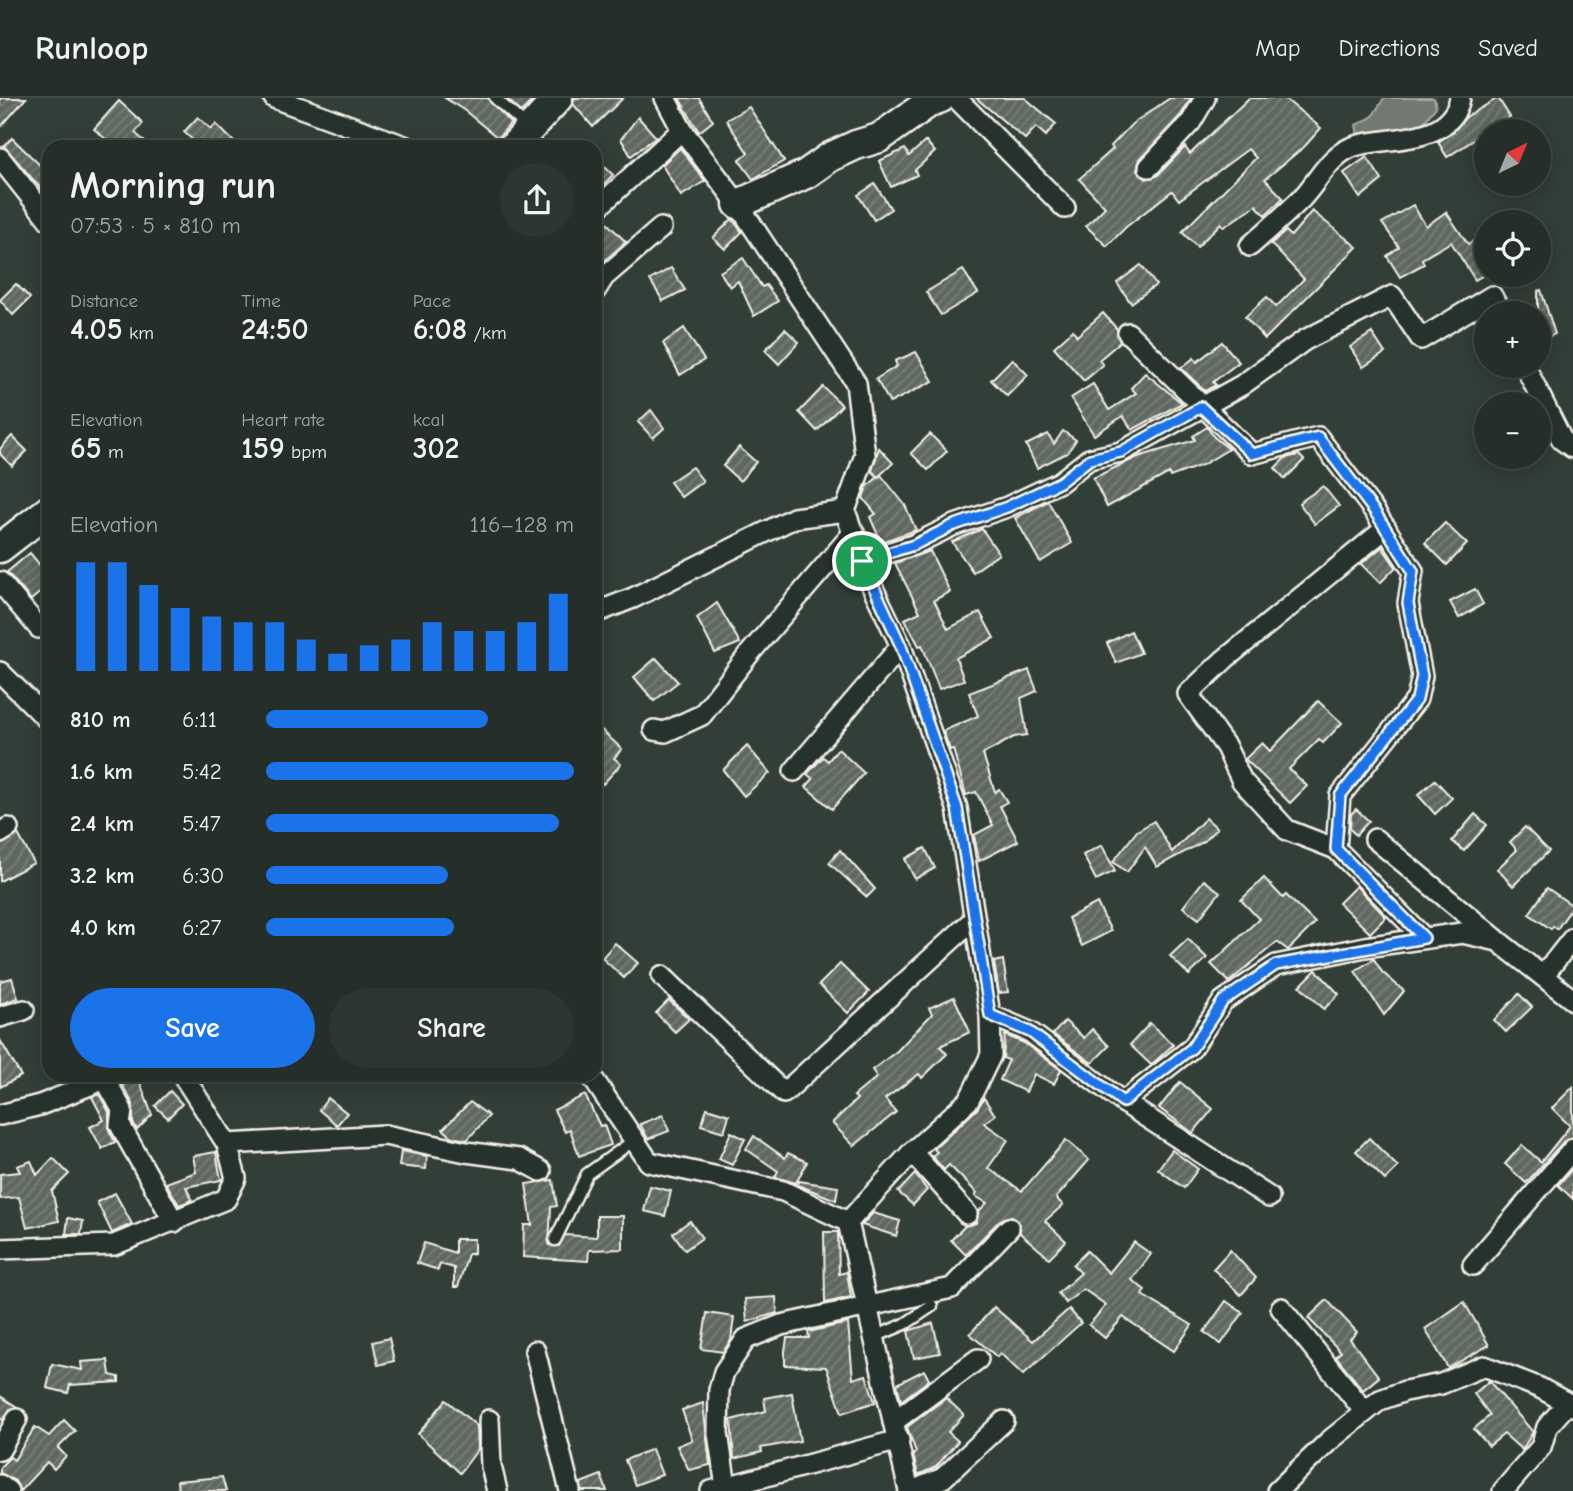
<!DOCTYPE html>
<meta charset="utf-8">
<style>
body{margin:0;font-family:"Comic Neue",sans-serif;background:#2e3632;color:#f1f3f6;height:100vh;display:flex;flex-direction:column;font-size:26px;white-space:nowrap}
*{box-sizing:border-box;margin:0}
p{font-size:23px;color:#a4a8a8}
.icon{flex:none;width:38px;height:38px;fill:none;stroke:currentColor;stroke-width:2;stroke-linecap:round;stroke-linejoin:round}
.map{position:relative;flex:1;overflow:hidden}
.details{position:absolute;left:42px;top:42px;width:560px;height:942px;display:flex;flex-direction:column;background:#262e2a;border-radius:21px;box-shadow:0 4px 18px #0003,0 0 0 2px #424a47}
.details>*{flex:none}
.needle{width:46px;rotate:43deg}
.tools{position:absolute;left:1474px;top:21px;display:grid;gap:14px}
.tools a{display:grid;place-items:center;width:77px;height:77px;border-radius:50%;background:#262e2a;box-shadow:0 4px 18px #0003,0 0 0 2px #424a47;font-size:35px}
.pin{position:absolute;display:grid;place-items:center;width:60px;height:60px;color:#fff;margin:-30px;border:4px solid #fff;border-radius:50%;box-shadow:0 2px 7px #0007}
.round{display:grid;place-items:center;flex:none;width:74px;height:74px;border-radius:37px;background:#2e3632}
.overview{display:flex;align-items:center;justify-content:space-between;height:119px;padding:0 28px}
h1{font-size:38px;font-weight:800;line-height:52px}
.stats{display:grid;grid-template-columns:repeat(3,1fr);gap:10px;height:119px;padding:7px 28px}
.stats div{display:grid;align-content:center}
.stats b{font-size:30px;font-weight:800}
.stats small{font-size:19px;font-weight:400}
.stats p{font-size:19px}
.chart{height:196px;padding:14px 28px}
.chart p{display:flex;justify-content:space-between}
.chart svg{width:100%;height:126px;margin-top:7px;stroke:#1a73e8;stroke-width:6}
.button{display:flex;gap:14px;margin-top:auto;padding:14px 28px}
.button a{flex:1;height:80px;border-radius:42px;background:#1a73e8;color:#fff;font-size:28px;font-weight:800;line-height:80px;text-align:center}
.button a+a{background:#2e3632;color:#f1f3f6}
ul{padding:0 28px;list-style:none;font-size:23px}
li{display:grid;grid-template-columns:112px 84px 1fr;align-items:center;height:52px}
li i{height:18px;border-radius:9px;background:#1a73e8}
header{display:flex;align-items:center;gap:42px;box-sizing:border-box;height:98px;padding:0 35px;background:#262e2a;border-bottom:2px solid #424a47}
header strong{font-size:33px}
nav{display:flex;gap:38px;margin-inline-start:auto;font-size:24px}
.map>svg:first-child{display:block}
</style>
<header>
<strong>Runloop</strong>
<nav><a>Map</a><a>Directions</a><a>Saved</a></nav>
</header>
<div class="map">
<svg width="1573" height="1393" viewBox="0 0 1573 1393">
<defs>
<pattern id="building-hatch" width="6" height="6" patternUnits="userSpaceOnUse" patternTransform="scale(1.75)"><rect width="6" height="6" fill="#5f6861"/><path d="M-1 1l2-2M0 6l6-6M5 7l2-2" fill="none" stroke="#777e78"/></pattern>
</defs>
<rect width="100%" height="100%" fill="#323e38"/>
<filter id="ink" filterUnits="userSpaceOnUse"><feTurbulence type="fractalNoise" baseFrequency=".0143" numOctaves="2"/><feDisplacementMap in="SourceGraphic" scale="14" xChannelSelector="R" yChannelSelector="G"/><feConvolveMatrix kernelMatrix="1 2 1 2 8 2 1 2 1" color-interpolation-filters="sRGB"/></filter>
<g filter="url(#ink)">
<path fill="#727972" stroke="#a6a9a1" stroke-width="2" d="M1384,0H1434L1436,9L1415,35L1359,42L1356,27L1372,19Z"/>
<g fill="url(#building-hatch)" stroke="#f4f1e8" stroke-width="2">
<path d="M0,0H26L0,30Z"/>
<path d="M445,0H488L511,25L498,40L465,13Z"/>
<path d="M506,0H535L521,14Z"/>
<path d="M574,0H623L593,29L573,6Z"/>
<path d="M679,0H699L713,23L699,34Z"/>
<path d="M976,0H1025L1056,26L1046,38L1036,29L1025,41Z"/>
<path d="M1170,0H1191L1181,17L1140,61L1137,72L1146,81L1157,78L1185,49L1190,56L1249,0H1284L1321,30L1305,48L1265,81L1283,100L1265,117L1256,107L1224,129L1221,125L1197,149L1182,134L1256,60L1248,51L1179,102L1172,93L1126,129L1107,148L1086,128L1105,109L1079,81L1113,51L1111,48L1132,26Z"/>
<path d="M1498,0L1510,19L1447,59L1438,44L1453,34L1466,19Z"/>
<path d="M119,3L143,25L135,35L151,49H115L94,31Z"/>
<path d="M749,9L784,63L753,81L739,62L748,55L726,22Z"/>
<path d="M198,19L211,31L216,26L239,49H200L184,34Z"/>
<path d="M638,19L656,39L631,58L621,41Z"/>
<path d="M12,40L49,76V100L4,48Z"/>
<path d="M926,43L935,54L915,72L917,77L891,89L879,63L905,51L909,58Z"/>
<path d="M680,50L705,83L681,98L662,67Z"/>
<path d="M595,59L613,77L595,95Z"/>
<path d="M1367,59L1382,82L1360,100L1344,75Z"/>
<path d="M875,86L891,111L874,122L858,97Z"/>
<path d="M1413,107L1426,128L1446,114L1468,146L1486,135V176L1475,182L1451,144L1422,161L1424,166L1400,179L1387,158L1399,149L1382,125Z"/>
<path d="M1312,113L1357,149L1265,241L1245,219L1267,199L1276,209L1304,181L1271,146L1286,133L1291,138Z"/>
<path d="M603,121L626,144L595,171V124Z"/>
<path d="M732,121L742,134L725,151L713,140Z"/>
<path d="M743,160L762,189L766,187L778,203L754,218L738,183L730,189L720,174Z"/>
<path d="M1141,167L1156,187L1131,205L1117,185Z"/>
<path d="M671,170L685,192L663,203L650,182Z"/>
<path d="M963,172L978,195L941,217L926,194Z"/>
<path d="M16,186L30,200L13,217L0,202Z"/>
<path d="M1541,192L1555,236L1538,243V193Z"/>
<path d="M1103,215L1117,231L1120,244L1099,262L1103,267L1084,283L1054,249L1073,232L1077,238Z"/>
<path d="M684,230L704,262L680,277L663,245Z"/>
<path d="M785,231L799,244L779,266L765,252Z"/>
<path d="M1372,235L1385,255L1363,269L1350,249Z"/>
<path d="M1222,244L1239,264L1213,284L1216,287L1205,293L1181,270L1194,260L1197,264Z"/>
<path d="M916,254L933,283L890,305L876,281L897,268L895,263Z"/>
<path d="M1012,261L1028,277L1007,298L991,282Z"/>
<path d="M1145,275L1182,305L1132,332L1123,318L1094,337L1071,300L1093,286L1109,312L1136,295L1131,290Z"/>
<path d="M823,289L842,307L817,333L799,314Z"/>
<path d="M651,312L664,330L653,340L638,324Z"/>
<path d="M1207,329L1214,339L1229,351L1202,367L1170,379L1169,375L1107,409L1093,380L1138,359L1195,342L1193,338Z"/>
<path d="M1063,333L1076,342L1067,355L1037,370L1026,347L1048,336L1054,346Z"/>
<path d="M930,336L947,353L928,372L911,355Z"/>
<path d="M12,338L27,353L12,368L0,356V351Z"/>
<path d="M739,349L756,364L740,383L723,368Z"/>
<path d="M879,350L893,365L878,379L872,373Z"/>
<path d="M1299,357L1304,362L1285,381L1275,370L1285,360Z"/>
<path d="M692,369L703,383L681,399L670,384Z"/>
<path d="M881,377L905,407L916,432L881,444L870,419L876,416L863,400L867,388Z"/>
<path d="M1323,388L1339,408L1315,426L1299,405Z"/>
<path d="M1048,403L1072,445L1040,464L1015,420Z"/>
<path d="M1445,425L1467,446L1447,467L1425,445Z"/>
<path d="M982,431L999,456L973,474L952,444Z"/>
<path d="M1382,449L1396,469L1380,485L1361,466Z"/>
<path d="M930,453L950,494L934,502L948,531L980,514L994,540L956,560L964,582L939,591L922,547L919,548L905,521L920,514L895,465Z"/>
<path d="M30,455L49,478V487L31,502L7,474Z"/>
<path d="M1475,491L1483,506L1459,520L1450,504Z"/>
<path d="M717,505L740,545L715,555L697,520Z"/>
<path d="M1131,533L1141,555L1116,565L1107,545Z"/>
<path d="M656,560L678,584L654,603L634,579Z"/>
<path d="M1029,572L1037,593L1021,600L1027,637L1014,639L983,656L995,694L999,691L1007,704L1000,708L1018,743L979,763L974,737L993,727L976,694L966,697L953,651L950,652L943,633L978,618L969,595Z"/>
<path d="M1318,603L1342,625L1323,645L1319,641L1289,671L1307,688L1290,705L1245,661L1262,645L1270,653Z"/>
<path d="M595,626L622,651L614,660L621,666L603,686L595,678Z"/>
<path d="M747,648L770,675L744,698L723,672Z"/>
<path d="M838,651L864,675L832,711L806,689L813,681L807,676L823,659L828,663Z"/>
<path d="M1435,682L1452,700L1435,716L1418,697Z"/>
<path d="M1356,711L1369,723L1356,737L1350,731L1351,716Z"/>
<path d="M1475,716L1487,727L1464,753L1452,743Z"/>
<path d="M1206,720L1217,730L1203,744L1157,769L1145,749L1127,774L1113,764L1137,733L1154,723L1172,754Z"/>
<path d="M1525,729L1549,753L1513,788L1497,771L1517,752L1510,744Z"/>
<path d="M18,736L34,765L0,783V747Z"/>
<path d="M1102,747L1115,773L1096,782L1083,757Z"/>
<path d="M925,750L935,770L915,781L905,761Z"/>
<path d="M840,752L875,791L867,799L829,765Z"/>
<path d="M1264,780L1283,800L1286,797L1315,825L1288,852L1277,844L1229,884L1211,866L1259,821L1241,802Z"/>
<path d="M1204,782L1220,794L1199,821L1183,809Z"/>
<path d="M1356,788L1386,819L1370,835L1339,805Z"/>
<path d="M1547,790L1573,808L1557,831L1553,828L1551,831L1529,816Z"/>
<path d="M1097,805L1111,833L1082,848L1068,820Z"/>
<path d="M1188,841L1207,860L1189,877L1170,858Z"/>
<path d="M615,845L638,865L624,880L602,860Z"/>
<path d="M1374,861L1382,874L1404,893L1384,917L1355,873Z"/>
<path d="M1003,862L1008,894L999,895L994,864Z"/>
<path d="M840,866L869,894L848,915L819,887Z"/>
<path d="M1316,872L1339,896L1324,911L1300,888Z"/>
<path d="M12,880L18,900L0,906V883Z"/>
<path d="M1519,896L1532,909L1506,934L1494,922Z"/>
<path d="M954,899L970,934L940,948L947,956L922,980L919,976L885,1001L896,1014L854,1048L832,1025L857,1001L854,998L877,979L872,972L897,953L932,916L929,910Z"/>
<path d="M669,902L689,921L675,934L656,915Z"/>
<path d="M1065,923L1084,940L1092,931L1109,948L1092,965L1053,936Z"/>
<path d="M1150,925L1173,947L1151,967L1130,947Z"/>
<path d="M1005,937L1024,945L1061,972L1054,986L1034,976L1026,994L1000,982L1009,962L1003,960Z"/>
<path d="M0,942L21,978L0,989Z"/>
<path d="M116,976H137L152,1017L137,1032L133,1025V1006Z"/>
<path d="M1180,984L1213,1011L1193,1035L1159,1010Z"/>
<path d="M1573,989V1039L1564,1043L1526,1085L1505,1066L1522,1047L1541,1064L1570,1028L1552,1010Z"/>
<path d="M170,993L182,1006L168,1020L155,1008Z"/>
<path d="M99,996L109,1014V1032L115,1044L102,1051L90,1029L104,1022L92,999Z"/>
<path d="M585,997L600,1028L604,1027L611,1047L579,1058L570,1031L565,1034L554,1012Z"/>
<path d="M328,1000L347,1015L337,1027L319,1012Z"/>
<path d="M984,1000L995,1017L984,1025L1008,1042L988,1070L1022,1093L1066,1042L1089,1062L1056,1100L1063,1107L1045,1123L1066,1143L1049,1160L1020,1135V1126L1011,1118L1000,1122L966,1157L951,1142L965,1128L976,1125L979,1113L987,1105L975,1098L977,1095L949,1067L944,1072L932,1058L937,1054L934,1051L977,1011Z"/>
<path d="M470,1004L489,1018L467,1042L452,1039L443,1031Z"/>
<path d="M707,1010L729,1017L724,1034L701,1027Z"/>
<path d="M663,1017L669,1033L648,1041L640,1026Z"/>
<path d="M731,1034L745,1041L732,1067L719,1061Z"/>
<path d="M754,1038L785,1060L788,1055L807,1064L796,1085L775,1079L778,1073L746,1051Z"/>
<path d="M1369,1040L1398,1069L1385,1082L1356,1053Z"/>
<path d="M1172,1052L1198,1071L1184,1090L1158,1071Z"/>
<path d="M401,1053L427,1058L426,1071L399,1068Z"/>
<path d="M216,1054L221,1082L186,1089L192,1102L179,1107L166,1085L196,1074L193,1058Z"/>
<path d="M53,1060L69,1076L52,1093L59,1123L27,1130L19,1099L0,1101V1076L20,1074L17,1068L31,1063L37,1077Z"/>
<path d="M1573,1070V1101L1558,1087Z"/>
<path d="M915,1076L927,1092L913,1107L898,1094Z"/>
<path d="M553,1082L557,1108L551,1109L549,1147L559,1148L565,1137L597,1139V1118H623V1151L589,1152L588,1163L523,1159L524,1127H532L526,1086Z"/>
<path d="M799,1083L838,1089L836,1102L798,1087Z"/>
<path d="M650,1088L671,1093L665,1118L644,1113Z"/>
<path d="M115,1095L132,1126L112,1135L97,1104Z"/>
<path d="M873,1115L900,1123L896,1138L862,1127Z"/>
<path d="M68,1120L83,1123L81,1136H66Z"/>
<path d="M690,1123L702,1140L685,1152L673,1135Z"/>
<path d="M824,1134H838L839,1176L847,1174L851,1199L825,1205Z"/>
<path d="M455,1141H474V1156H468L458,1189H454V1170L440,1166L438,1172L417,1165L424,1145L455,1155Z"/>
<path d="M1134,1144L1151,1156L1132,1182L1145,1192L1142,1197L1192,1227L1174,1253L1123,1219L1105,1240L1089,1227L1106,1207L1083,1191L1066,1205L1058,1195L1081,1175L1073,1167L1087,1153L1109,1175Z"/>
<path d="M1230,1152L1256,1180L1241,1197L1213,1171Z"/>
<path d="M776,1199L777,1215L747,1224L745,1201Z"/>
<path d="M1327,1202L1357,1234L1350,1241L1379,1279L1363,1292L1336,1258L1341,1254L1308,1220Z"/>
<path d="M1226,1203L1243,1215L1221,1246L1204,1234Z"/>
<path d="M1464,1204L1489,1247L1448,1270L1425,1231Z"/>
<path d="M994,1209L1033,1243L1069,1211L1081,1225L1023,1277L1000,1255L997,1259L970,1236Z"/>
<path d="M707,1215L734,1219L731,1242L723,1254L701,1251Z"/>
<path d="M848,1225L853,1281L866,1277L875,1304L842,1315L826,1269L785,1267V1253L787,1240H809L808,1234Z"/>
<path d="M933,1225L940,1255L914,1260L908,1233Z"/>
<path d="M389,1240L394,1263L378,1267L373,1244Z"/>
<path d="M108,1262L110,1277L119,1279V1284L70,1287L68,1295L47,1290L52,1266L82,1272L81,1264Z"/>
<path d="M924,1272L929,1282L901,1303L897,1286Z"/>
<path d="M1489,1283L1533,1334L1522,1352L1504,1336L1489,1348L1474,1331L1490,1317L1474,1296Z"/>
<path d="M792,1295L800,1343L761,1350L762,1354L734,1361L731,1322L766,1313L764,1300Z"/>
<path d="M0,1298L17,1309L10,1311L3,1322L0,1320Z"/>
<path d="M946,1300L964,1317L948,1334L958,1343L936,1369L918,1377L913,1357L916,1354L907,1329Z"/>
<path d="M446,1302L477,1328L478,1351L460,1375L418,1336Z"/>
<path d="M703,1305L710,1367L689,1372L677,1348L692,1342L682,1312Z"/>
<path d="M64,1322L75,1333L58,1350L66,1358L54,1371L47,1364L20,1393L15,1383L0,1375V1369L10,1359L14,1362L35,1329L49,1338Z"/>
<path d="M652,1351L662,1377L635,1387L625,1362Z"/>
<path d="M601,1377L607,1393H582L581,1385Z"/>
<path d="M222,1379L226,1393H178L177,1383Z"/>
</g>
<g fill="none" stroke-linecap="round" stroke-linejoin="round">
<defs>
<g id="lane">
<path d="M495,0L528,30"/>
<path d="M555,1142L587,1076L633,1043"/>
<path d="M872,1240L905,1226L932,1208"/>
</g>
<g id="street">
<path d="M274,0L407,49"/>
<path d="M665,0L682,32L738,106L856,285L865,357L845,413L872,488L901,548L957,710L990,917L991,957L969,1002L912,1054L848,1124L909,1393"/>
<path d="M956,0L1065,110"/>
<path d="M0,60L49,122"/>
<path d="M1149,69L1191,24L1205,0"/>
<path d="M595,112L682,32"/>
<path d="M1250,148C1268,132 1285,117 1302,100C1318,83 1331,55 1355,48C1389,38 1451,47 1460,0"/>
<path d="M595,193L604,179L661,130"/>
<path d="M1128,235L1252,356L1318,339L1375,414L1413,473L1408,505L1422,578L1417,601L1340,698L1336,751L1424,840"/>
<path d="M1525,268L1562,342L1573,350"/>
<path d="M862,463L913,447L952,428L1007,409L1060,384L1089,361L1121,354L1242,287L1305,242L1392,198L1421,241L1492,198L1501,215"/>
<path d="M0,484L39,530"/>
<path d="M595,515L633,500L794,420L845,413"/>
<path d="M0,574L49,623"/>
<path d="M654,632L665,634L702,617L750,555L854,434"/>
<path d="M794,673L901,548"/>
<path d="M0,735L8,730"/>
<path d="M1375,741L1496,841"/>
<path d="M1336,751L1287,732L1242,683L1226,649L1188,596L1225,561L1386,430"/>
<path d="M662,878L784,995L972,823"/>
<path d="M1543,878L1573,840"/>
<path d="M990,917L1030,934L1123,1004L1269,1099"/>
<path d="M0,919L24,912"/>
<path d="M182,976L227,1046"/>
<path d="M590,976L649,1064L783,1093L848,1124"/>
<path d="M1123,1004L1192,950L1223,903L1276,867L1365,849L1462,835L1498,843L1573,902"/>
<path d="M0,1017L40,1007L105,981L122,1012L120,1027L174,1124"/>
<path d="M912,1054L967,1116"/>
<path d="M0,1151L114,1147L226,1101L236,1080L227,1046L385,1037L466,1054L519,1061L541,1073"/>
<path d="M1473,1167L1573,1051"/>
<path d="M1281,1210L1365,1314"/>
<path d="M535,1253L570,1393"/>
<path d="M489,1322L491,1368L497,1393"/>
<path d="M893,1324L978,1261"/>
<path d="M0,1352L17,1321"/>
<path d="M0,1387L8,1393"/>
<path d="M726,1389L718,1335L719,1292L724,1274L746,1241L781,1227L952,1190L1009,1130"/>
<path d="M711,1393L899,1342"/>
<path d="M912,1393L943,1380L1004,1323"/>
<path d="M1277,1393L1329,1343L1380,1302L1405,1293L1441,1286L1484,1268L1540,1290L1573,1308"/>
<path d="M1503,1393L1541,1349L1547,1329L1567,1306"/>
</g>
<g id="secondary">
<path d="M513,49L558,0"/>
<path d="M738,106L806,76L830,59L856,47L879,40L930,4L941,0"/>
<path d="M0,450L49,412"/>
</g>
</defs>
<use href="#lane" stroke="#f4f1e8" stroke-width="15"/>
<use href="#street" stroke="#f4f1e8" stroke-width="24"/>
<use href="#secondary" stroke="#f4f1e8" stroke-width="33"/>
<use href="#lane" stroke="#26332d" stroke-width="10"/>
<use href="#street" stroke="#26332d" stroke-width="19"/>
<use href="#secondary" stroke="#26332d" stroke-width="28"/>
</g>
</g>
<g fill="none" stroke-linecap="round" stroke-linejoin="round" filter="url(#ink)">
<defs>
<path id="route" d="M1201,309L1252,356L1318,339L1375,414L1413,473L1408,505L1422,578L1417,601L1340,698L1336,751L1424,840L1276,867L1223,903L1192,950L1123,1004L1030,934L990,917L957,710L901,548L862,463L914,447L952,428L1007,409L1060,384L1090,361L1121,354Z"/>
</defs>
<use href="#route" stroke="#fff" stroke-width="14"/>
<use href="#route" stroke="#1a73e8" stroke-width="9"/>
</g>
</svg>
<div class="tools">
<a><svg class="needle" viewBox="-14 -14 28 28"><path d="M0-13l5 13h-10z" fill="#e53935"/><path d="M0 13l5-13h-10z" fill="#a4a8a8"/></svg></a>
<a><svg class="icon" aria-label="locate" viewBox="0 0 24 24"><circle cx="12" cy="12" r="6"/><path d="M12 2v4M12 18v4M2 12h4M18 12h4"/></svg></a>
<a>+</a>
<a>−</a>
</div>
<div class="pin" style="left:862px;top:463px;background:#1e9e55"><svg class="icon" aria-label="arrive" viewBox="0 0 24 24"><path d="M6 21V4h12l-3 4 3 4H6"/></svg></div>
<section class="details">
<div class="overview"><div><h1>Morning run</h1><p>07:53 · 5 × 810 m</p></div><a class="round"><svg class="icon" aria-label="share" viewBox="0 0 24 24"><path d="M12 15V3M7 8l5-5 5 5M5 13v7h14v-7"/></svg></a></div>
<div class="stats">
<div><p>Distance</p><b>4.05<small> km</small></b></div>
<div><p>Time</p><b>24:50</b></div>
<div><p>Pace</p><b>6:08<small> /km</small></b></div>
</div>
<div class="stats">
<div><p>Elevation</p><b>65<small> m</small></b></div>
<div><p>Heart rate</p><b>159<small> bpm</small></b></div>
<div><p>kcal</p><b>302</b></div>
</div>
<div class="chart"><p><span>Elevation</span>116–128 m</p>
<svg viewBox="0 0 160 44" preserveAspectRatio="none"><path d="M5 44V6M15 44V6M25 44V14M35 44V22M45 44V25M55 44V27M65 44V27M75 44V33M85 44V38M95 44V35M105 44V33M115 44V27M125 44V30M135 44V30M145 44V27M155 44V17"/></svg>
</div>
<ul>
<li><b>810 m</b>6:11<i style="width:72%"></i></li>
<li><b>1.6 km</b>5:42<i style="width:100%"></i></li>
<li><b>2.4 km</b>5:47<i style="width:95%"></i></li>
<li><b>3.2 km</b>6:30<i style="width:59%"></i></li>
<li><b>4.0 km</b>6:27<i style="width:61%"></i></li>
</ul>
<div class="button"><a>Save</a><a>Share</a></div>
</section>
</div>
